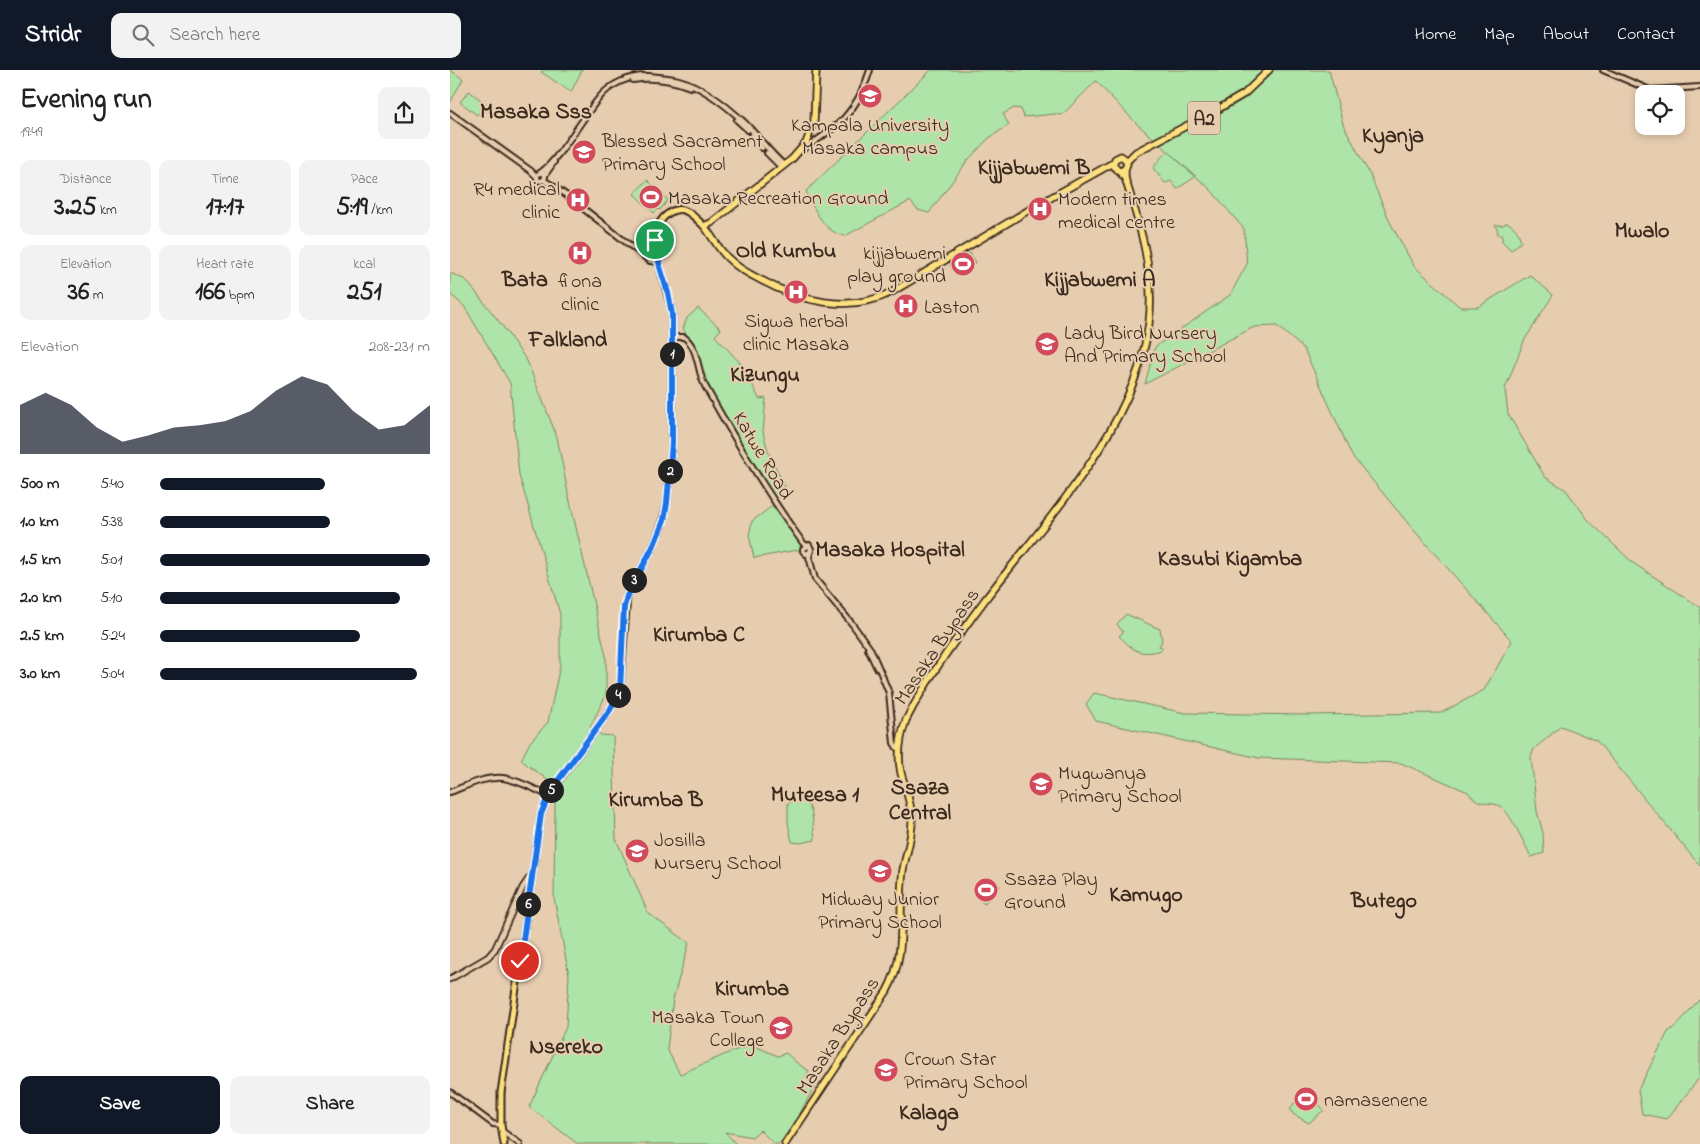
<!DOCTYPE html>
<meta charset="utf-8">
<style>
body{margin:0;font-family:"Indie Flower",sans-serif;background:#f2f2f2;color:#222;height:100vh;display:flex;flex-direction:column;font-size:19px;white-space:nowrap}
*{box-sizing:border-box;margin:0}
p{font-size:16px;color:#767676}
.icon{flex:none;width:28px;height:28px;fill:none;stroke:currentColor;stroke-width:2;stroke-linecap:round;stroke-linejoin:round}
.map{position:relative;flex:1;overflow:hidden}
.panel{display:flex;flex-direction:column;background:#fff;width:450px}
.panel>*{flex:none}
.buttons{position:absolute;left:1185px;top:15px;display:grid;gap:10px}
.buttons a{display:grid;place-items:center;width:50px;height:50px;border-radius:10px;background:#fff;box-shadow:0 2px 8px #0003;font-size:25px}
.pin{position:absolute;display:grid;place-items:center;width:42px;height:42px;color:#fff;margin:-21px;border:2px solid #fff;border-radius:50%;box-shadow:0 1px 5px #0007}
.km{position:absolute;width:25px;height:25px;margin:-12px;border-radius:50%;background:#222;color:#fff;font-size:14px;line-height:25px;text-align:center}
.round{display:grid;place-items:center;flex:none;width:52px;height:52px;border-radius:10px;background:#f2f2f2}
.headline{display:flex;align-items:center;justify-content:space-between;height:85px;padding:0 20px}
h1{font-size:28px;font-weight:800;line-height:38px}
.metrics{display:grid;grid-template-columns:repeat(3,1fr);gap:8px;height:85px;padding:5px 20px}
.metrics div{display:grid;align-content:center;border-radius:10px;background:#f2f2f2;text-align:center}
.metrics b{font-size:25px;font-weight:800}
.metrics small{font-size:14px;font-weight:400}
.metrics p{font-size:14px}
.chart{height:140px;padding:10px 20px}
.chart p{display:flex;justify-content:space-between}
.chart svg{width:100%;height:90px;margin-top:5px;fill:#111827;opacity:.7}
.primary-button{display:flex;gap:10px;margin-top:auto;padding:10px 20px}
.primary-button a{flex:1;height:58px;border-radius:10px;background:#111827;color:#fff;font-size:20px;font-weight:800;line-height:58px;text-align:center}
.primary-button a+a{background:#f2f2f2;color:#222}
ul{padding:0 20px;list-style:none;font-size:16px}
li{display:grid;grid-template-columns:80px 60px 1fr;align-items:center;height:38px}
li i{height:12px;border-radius:6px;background:#111827}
header{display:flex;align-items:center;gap:30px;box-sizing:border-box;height:70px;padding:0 25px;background:#111827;color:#fff}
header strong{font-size:24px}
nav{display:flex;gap:28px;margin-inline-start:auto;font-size:18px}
.search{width:350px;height:45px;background:#f2f2f2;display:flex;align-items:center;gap:12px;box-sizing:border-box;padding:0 18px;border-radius:10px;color:#767676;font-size:19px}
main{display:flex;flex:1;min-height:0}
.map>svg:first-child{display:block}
</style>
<header>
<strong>Stridr</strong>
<div class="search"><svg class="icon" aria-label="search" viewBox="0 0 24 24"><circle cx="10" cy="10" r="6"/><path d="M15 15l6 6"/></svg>Search here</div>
<nav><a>Home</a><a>Map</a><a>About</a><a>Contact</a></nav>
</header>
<main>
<section class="panel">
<div class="headline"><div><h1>Evening run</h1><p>19:49</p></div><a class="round"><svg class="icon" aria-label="share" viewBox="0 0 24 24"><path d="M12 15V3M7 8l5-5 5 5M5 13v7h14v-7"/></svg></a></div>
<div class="metrics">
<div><p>Distance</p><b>3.25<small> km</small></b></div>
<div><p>Time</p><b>17:17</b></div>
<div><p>Pace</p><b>5:19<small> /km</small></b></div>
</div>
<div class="metrics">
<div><p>Elevation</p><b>36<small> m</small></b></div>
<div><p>Heart rate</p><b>166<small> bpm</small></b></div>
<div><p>kcal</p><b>251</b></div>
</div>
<div class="chart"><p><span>Elevation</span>208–231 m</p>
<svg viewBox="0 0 160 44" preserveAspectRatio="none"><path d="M0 44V20L10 14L20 20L30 31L40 38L50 35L60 31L70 30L80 28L90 23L100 13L110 6L120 10L130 23L140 32L150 30L160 20V44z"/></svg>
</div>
<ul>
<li><b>500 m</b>5:40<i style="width:61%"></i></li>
<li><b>1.0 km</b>5:38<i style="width:63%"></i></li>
<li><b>1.5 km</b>5:01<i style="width:100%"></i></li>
<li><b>2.0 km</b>5:10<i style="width:89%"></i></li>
<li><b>2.5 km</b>5:24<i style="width:74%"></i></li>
<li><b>3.0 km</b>5:04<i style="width:95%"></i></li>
</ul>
<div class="primary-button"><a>Save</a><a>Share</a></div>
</section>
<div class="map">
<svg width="1250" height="1074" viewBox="0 0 1250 1074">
<rect width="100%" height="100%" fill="#e7cdaf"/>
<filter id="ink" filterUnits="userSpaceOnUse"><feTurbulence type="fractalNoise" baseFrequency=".02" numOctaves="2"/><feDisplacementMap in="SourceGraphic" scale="10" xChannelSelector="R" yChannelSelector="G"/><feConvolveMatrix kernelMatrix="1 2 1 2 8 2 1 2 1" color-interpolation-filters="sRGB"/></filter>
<g filter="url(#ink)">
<g fill="#aee4a7" stroke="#748762">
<path d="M0,0L13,9L0,33Z"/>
<path d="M93,0H132L121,22L91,2Z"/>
<path d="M481,0H879L893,54L920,105L941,154L964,196L1010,237H1028L1080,205L1103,225L1074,271L1055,319L1058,344L1095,407L1116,420L1139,451L1183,493L1250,537V796L1147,671L1111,656L1084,679L1081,687L1087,741L1093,763L1094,783L1081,787C1076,776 1060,744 1053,738C1040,729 1031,739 1018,722L951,693L809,688L646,651L636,634L644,623L735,643L857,645L991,643L1034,620L1062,571L962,458L902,386L854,279L827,256L804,257L695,314L705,277L780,225L797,194L794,159L760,119L686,53L646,11L612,45L605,44L574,47L571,39L564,38L553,44L559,55L539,68L518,90L479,143L468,140L460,131L395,166C373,162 365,140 356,121Z"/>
<path d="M19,21L36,34L27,45L10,32Z"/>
<path d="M719,82L745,107L727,119L721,111L715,113L703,98L713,85Z"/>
<path d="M197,110L218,130L210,140L208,139L204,143L184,124Z"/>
<path d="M1055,153H1058C1066,158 1069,162 1071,172L1061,180L1052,171V166L1047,163L1048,161L1045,155H1054Z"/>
<path d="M520,183L526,192L506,205L500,195Z"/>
<path d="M0,203L16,210L51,254L77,291L107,367L118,423L156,586V625L140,657L151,665L163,666L166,769L198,843L239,873L223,929L217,979L230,1004L283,981L302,975L328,986L336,983L347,993L359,1001L356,1007L366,1013L346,1051L329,1074H324L310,1060L302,1067L275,1062L286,1074H128L79,1037L116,957L119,905L104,828L105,730L108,718L71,690L80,672L98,652L110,595V544L69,405L60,313L14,236L0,224Z"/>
<path d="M248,238L271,259L265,266L295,298L309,329L316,328L313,362L318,381L335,417L325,430L308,406L267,334L250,301L243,274L233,259L237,248Z"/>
<path d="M325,434L351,471L353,479L304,488L299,465L302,451Z"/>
<path d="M676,544L710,559L712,571L709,576L713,578C709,582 707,581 702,582C686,585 680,576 669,566L673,562L667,554Z"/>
<path d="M348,730L358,733L362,744L365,770L350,773L342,772L338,753V733Z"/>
<path d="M539,807L550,816L534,834L523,824Z"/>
<path d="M1250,929V1007L1217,1049L1192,1044L1188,1020L1218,962C1230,954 1239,940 1250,929Z"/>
<path d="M855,1019L874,1040L859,1053L843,1044L840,1039Z"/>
</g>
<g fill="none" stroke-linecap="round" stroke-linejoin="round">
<defs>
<g id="tertiary">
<path d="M1153,0L1200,20L1250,17"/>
<path d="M183,10C203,7 222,10 240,17"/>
<path d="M0,43L81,101L87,107"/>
<path d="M287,50L298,60"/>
<path d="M302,65L312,78"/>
<path d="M352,80C388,57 407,43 420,0"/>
<path d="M317,83L331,97"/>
<circle cx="91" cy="107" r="4"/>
<path d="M90,103C108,91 133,47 149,28C160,14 180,5 199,6C209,7 219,7 229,10C254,17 277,36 295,53C309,67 319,82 334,95"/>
<path d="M95,105L104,92"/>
<path d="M93,110L102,115L120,128L200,191L209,192"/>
<path d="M222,267H234C249,278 247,301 255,316C285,370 317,423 353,473L357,476"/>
<path d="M361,481L356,484L353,481V479L359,475L361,479L359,487L365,509L403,555L421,580L433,608"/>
<path d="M418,579L427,598"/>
<path d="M432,606L439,623L444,673L447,678H449"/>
<path d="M0,722C16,716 36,706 53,708C69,710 83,719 98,725"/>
<path d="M0,1022L43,1054L51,1055"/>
</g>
<g id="secondary">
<path d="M0,909L38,887L45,879L73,817L82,804"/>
<path d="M53,1062L70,1074"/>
</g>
<path id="primary" d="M54,1074L51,1055V1023L91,744L101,721L160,640L170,620L177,526L204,475L213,451L217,433L222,373V244C219,216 189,162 219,143C234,133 244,147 254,156"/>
<g id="trunk">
<path d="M366,0L364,52L356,73L342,89L261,153L254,156C263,167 269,181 280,190C288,198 299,204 309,209C349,231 399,244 442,222L584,137L663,93"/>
<path d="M677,91L686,82L765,41L794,24L819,0"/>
<path d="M670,101L675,99L677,94L675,89L671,86L665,89L663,95L675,108"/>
<path d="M335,1074L437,921C459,881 447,843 453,800C456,783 463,766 462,748C461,732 455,718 451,703C447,685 450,667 456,650C478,607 508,566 537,527C599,447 686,356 699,253C705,203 690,155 675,108V99"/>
</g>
</defs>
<use href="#tertiary" stroke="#3b2a1e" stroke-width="8"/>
<use href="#secondary" stroke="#3b2a1e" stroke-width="8"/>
<use href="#primary" stroke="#3b2a1e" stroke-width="9"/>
<use href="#trunk" stroke="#3b2a1e" stroke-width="9"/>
<use href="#tertiary" stroke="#e7cdaf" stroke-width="4"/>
<use href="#secondary" stroke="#e7cdaf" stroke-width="4.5"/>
<use href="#primary" stroke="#fce080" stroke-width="5"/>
<use href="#trunk" stroke="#fce080" stroke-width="5.5"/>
</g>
</g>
<g fill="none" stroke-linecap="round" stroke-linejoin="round" filter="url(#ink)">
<defs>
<path id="route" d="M70,891L91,744L101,720L160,640L170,620L174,537L177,526L204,475L214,450L217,433L222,373V244L218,223L210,197L205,170"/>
</defs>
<use href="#route" stroke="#fff" stroke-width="10"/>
<use href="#route" stroke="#1a73e8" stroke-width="6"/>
</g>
<defs>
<symbol id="university-disc" viewBox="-11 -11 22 22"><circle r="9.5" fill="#d1495b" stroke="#e7cdaf"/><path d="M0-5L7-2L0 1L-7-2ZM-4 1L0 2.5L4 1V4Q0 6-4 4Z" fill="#fff"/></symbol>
<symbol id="school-disc" viewBox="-11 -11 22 22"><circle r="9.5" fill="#d1495b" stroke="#e7cdaf"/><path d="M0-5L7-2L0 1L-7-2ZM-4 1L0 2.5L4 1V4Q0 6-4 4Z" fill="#fff"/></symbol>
<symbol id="stadium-disc" viewBox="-11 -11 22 22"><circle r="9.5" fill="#d1495b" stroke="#e7cdaf"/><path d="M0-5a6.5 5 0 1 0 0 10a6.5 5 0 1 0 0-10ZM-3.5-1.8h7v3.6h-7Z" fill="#fff"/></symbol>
<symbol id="hospital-disc" viewBox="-11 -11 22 22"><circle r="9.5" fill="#d1495b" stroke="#e7cdaf"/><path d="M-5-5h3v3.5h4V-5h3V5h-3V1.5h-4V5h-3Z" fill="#fff"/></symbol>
</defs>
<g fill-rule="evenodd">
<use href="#university-disc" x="406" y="12" width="28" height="28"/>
<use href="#school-disc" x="120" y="68" width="28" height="28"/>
<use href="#stadium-disc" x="187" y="113" width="28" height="28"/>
<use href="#hospital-disc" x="114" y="116" width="28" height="28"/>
<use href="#hospital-disc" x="576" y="125" width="28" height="28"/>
<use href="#hospital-disc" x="116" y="169" width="28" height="28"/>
<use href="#stadium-disc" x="499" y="180" width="28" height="28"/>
<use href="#hospital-disc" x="332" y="208" width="28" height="28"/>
<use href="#hospital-disc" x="442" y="222" width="28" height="28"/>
<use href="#school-disc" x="583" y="260" width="28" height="28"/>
<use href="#school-disc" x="577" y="700" width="28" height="28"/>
<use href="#school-disc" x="173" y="767" width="28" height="28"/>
<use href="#school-disc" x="416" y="787" width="28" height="28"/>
<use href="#stadium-disc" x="522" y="806" width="28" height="28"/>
<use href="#school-disc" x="317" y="944" width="28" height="28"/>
<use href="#school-disc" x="422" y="986" width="28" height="28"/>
<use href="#stadium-disc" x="842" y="1015" width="28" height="28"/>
</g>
<g text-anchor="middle" stroke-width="4" stroke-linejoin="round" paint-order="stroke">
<rect fill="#e7cdaf" stroke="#6f5b4a" stroke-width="1" x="738" y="31.5" width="32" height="33" rx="4"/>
<g font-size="19" font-weight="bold" fill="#3b2a1e">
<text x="754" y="55">A2</text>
</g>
<g font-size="20" fill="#3b2a1e" stroke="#e7cdaf" text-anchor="start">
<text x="420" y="61" text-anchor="middle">Kampala University<tspan x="420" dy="23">Masaka campus</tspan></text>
<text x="152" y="77">Blessed Sacrament<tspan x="152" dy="23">Primary School</tspan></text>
<text x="110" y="125" text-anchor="end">R4 medical<tspan x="110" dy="23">clinic</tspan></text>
<text x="218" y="134">Masaka Recreation Ground</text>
<text x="608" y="135">Modern times<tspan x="608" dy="23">medical centre</tspan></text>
<text x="496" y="189" text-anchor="end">kijjabwemi<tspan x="496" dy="23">play ground</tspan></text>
<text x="130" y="217" text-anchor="middle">fiona<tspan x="130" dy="23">clinic</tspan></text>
<text x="474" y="243">Laston</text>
<text x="346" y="257" text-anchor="middle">Sigwa herbal<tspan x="346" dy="23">clinic Masaka</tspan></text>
<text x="614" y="269">Lady Bird Nursery<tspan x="614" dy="23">And Primary School</tspan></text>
<text x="608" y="709">Mugwanya<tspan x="608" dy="23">Primary School</tspan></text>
<text x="204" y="776">Josilla<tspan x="204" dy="23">Nursery School</tspan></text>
<text x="554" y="815">Ssaza Play<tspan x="554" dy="23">Ground</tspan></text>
<text x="430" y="835" text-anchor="middle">Midway Junior<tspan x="430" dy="23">Primary School</tspan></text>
<text x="314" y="953" text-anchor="end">Masaka Town<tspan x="314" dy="23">College</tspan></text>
<text x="454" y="995">Crown Star<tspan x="454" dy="23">Primary School</tspan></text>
<text x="874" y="1036">namasenene</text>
</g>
<g font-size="20" fill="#3b2a1e" stroke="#e7cdaf">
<text transform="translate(314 385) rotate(59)" y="7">Katwe Road</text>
<text transform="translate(486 576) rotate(-56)" y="7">Masaka Bypass</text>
<text transform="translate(387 965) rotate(-57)" y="7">Masaka Bypass</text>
</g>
<g font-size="22" font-weight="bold" fill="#3b2a1e" stroke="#e7cdaf">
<text x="86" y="48">Masaka Sss</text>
<text x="943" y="72">Kyanja</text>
<text x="584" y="104">Kijjabwemi B</text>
<text x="1192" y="167">Mwalo</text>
<text x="336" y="187">Old Kumbu</text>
<text x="75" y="216">Bata</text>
<text x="650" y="216">Kijjabwemi A</text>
<text x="118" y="276">Falkland</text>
<text x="315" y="311">Kizungu</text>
<text x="440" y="486">Masaka Hospital</text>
<text x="780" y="495">Kasubi Kigamba</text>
<text x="249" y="571">Kirumba C</text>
<text x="470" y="724">Ssaza<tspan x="470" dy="25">Central</tspan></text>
<text x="365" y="731">Muteesa 1</text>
<text x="206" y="736">Kirumba B</text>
<text x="696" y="831">Kamugo</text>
<text x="934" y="837">Butego</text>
<text x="302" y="925">Kirumba</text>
<text x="116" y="983">Nsereko</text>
<text x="479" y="1049">Kalaga</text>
</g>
</g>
</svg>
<div class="buttons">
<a><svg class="icon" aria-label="locate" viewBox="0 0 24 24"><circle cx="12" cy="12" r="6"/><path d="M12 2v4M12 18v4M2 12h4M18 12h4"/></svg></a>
</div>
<div class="pin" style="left:205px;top:170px;background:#1e9e55"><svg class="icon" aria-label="arrive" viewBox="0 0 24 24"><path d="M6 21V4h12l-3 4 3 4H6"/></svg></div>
<div class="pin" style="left:70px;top:891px;background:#d93025"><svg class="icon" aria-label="check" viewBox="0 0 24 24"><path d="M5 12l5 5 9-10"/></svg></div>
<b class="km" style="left:222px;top:284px">1</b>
<b class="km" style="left:220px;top:401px">2</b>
<b class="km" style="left:184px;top:510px">3</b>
<b class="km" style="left:168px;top:625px">4</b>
<b class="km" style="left:101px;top:720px">5</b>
<b class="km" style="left:78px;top:834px">6</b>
</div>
</main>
